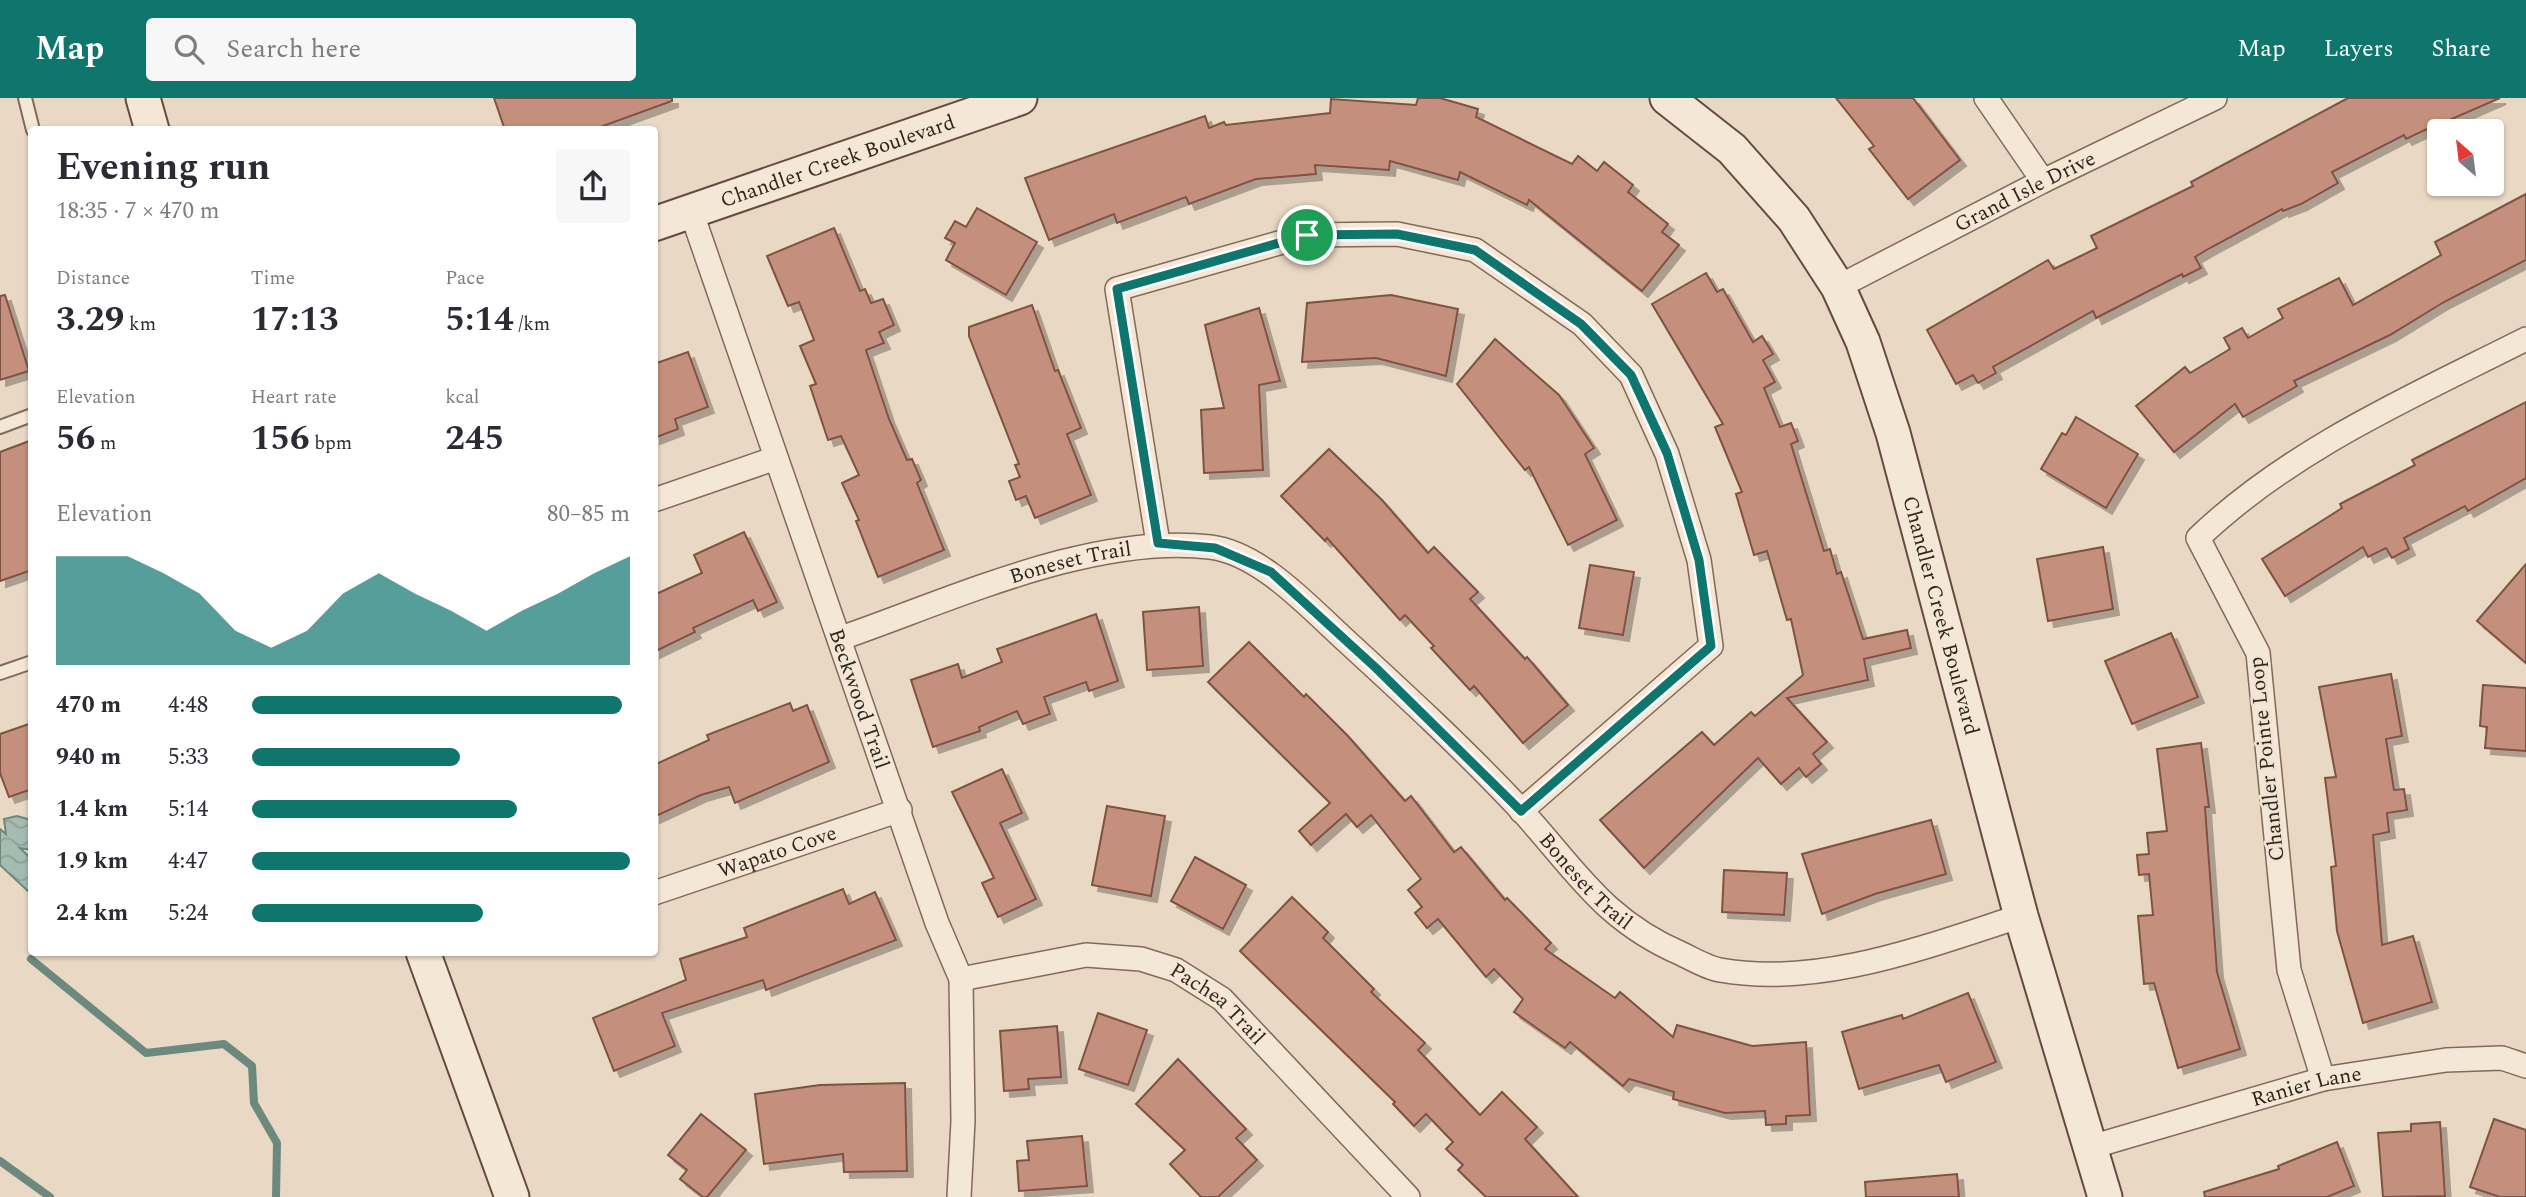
<!DOCTYPE html>
<meta charset="utf-8">
<style>
body{margin:0;font-family:Spectral,serif;background:#f7f7f7;color:#2b2b33;height:100vh;display:flex;flex-direction:column;font-size:26px;white-space:nowrap}
*{box-sizing:border-box;margin:0}
p{font-size:23px;color:#7c7c81}
.icon{flex:none;width:38px;height:38px;fill:none;stroke:currentColor;stroke-width:2;stroke-linecap:round;stroke-linejoin:round}
.map{position:relative;flex:1;overflow:hidden}
.panel{position:absolute;left:28px;top:28px;width:630px;height:830px;display:flex;flex-direction:column;background:#fff;border-radius:7px;box-shadow:0 2px 5px #0004}
.panel>*{flex:none}
.needle{width:46px;rotate:332deg}
.fabs{position:absolute;left:2427px;top:21px;display:grid;gap:14px}
.fabs a{display:grid;place-items:center;width:77px;height:77px;border-radius:7px;background:#fff;box-shadow:0 2px 5px #0004;font-size:35px}
.pin{position:absolute;display:grid;place-items:center;width:60px;height:60px;color:#fff;margin:-30px;border:4px solid #fff;border-radius:50%;box-shadow:0 2px 7px #0007}
.round{display:grid;place-items:center;flex:none;width:74px;height:74px;border-radius:7px;background:#f7f7f7}
.head{display:flex;align-items:center;justify-content:space-between;height:119px;padding:0 28px}
h1{font-size:38px;font-weight:700;line-height:52px}
.metrics{display:grid;grid-template-columns:repeat(3,1fr);gap:10px;height:119px;padding:7px 28px}
.metrics div{display:grid;align-content:center}
.metrics b{font-size:35px;font-weight:700}
.metrics small{font-size:19px;font-weight:400}
.metrics p{font-size:19px}
.chart{height:196px;padding:14px 28px}
.chart p{display:flex;justify-content:space-between}
.chart svg{width:100%;height:126px;margin-top:7px;fill:#0f766e;opacity:.7}
ul{padding:0 28px;list-style:none;font-size:23px}
li{display:grid;grid-template-columns:112px 84px 1fr;align-items:center;height:52px}
li i{height:18px;border-radius:9px;background:#0f766e}
header{display:flex;align-items:center;gap:42px;box-sizing:border-box;height:98px;padding:0 35px;background:#0f766e;color:#fff}
header strong{font-size:33px}
nav{display:flex;gap:38px;margin-inline-start:auto;font-size:24px}
.search{width:490px;height:63px;background:#f7f7f7;display:flex;align-items:center;gap:18px;box-sizing:border-box;padding:0 24px;border-radius:7px;color:#7c7c81;font-size:26px}
.map>svg:first-child{display:block}
</style>
<header>
<strong>Map</strong>
<div class="search"><svg class="icon" aria-label="search" viewBox="0 0 24 24"><circle cx="10" cy="10" r="6"/><path d="M15 15l6 6"/></svg>Search here</div>
<nav><a>Map</a><a>Layers</a><a>Share</a></nav>
</header>
<div class="map">
<svg width="2526" height="1099" viewBox="0 0 2526 1099">
<defs>
<pattern id="water-waves" width="16" height="10" patternUnits="userSpaceOnUse" patternTransform="scale(1.75)"><rect width="16" height="10" fill="#a5bcb2"/><path d="M0 5q4-4 8 0t8 0" fill="none" stroke="#8ea199"/></pattern>
<filter id="shadow"><feDropShadow dx="6" dy="6" stdDeviation="0" flood-color="#0004"/></filter>
</defs>
<rect width="100%" height="100%" fill="#e9d8c3"/>
<path fill="url(#water-waves)" stroke="#6d897e" stroke-width="2" d="M17,718L31,722V752L20,750L31,761L30,795L0,767V731L6,736L4,721Z"/>
<g fill="none" stroke-linecap="round" stroke-linejoin="round">
<g stroke="#6d897e" stroke-width="8">
<path d="M31,861L146,955L224,946L252,968L254,1005L277,1045L276,1099"/>
<path d="M0,1063L50,1099"/>
</g>
</g>
<g fill="#c48f7c" stroke="#7e5244" stroke-width="2" filter="url(#shadow)">
<path d="M494,0H672V3L592,32H505Z"/>
<path d="M1418,0H1440L1478,11L1476,19L1572,66L1578,58L1597,73L1604,64L1633,87L1628,94L1668,126L1662,134L1679,147L1642,193L1529,102L1527,107L1460,74L1458,82L1390,63L1389,72L1315,67L1316,76L1256,81L1189,106L1186,99L1117,125L1114,116L1049,142L1025,80L1205,18L1209,30L1224,24L1226,27L1330,15L1331,1L1416,7Z"/>
<path d="M1836,0H1913L1960,62L1908,101L1869,51L1874,48Z"/>
<path d="M2348,0H2500L2447,23L2451,32L2440,33V38L2433,41L2427,31L2406,41L2404,37L2332,74L2338,85L2301,106L2283,113L2282,111L2210,150L2195,159L2201,170L2183,179L2182,176L2096,220L2093,213L1993,269L1996,275L1978,285L1973,277L1956,286L1927,232L2048,162L2054,171L2097,150L2091,138L2193,88L2191,84Z"/>
<path d="M2526,96V162L2444,204L2390,237L2294,283L2297,288L2243,319L2235,306L2174,354L2136,308L2185,269L2190,275L2230,251L2224,240L2242,230L2248,240L2283,220L2278,211L2339,180L2353,207L2441,157L2435,144Z"/>
<path d="M977,110L1037,144L1006,197L946,162L955,145L945,140L955,123L966,129Z"/>
<path d="M834,130L860,193L865,191L871,205L883,201L894,227L879,234L884,245L866,252L889,321L907,362L912,361L921,382L917,385L944,452L878,479L856,423L859,422L842,385L859,377L841,338L828,342L810,288L816,286L800,248L814,242L799,204L788,208L767,158Z"/>
<path d="M1706,175L1717,194L1723,191L1753,244L1762,238L1773,256L1763,262L1775,284L1764,290L1780,329L1791,325L1798,343L1791,346L1824,453L1830,451L1837,476L1841,474L1863,541L1907,532L1911,550L1864,561L1868,582L1787,600L1827,644L1813,656L1821,666L1806,679L1799,670L1781,686L1758,660L1644,770L1600,722L1702,634L1714,647L1751,614L1755,618L1803,577L1791,521L1787,522L1767,453L1754,457L1736,396L1742,394L1715,329L1723,326L1652,206Z"/>
<path d="M5,197L29,273L0,282V198Z"/>
<path d="M1391,197L1458,211L1446,278L1376,260L1302,264L1307,205Z"/>
<path d="M1032,207L1055,273L1058,272L1081,330L1067,336L1091,397L1035,420L1026,398L1016,402L1009,383L1020,379L1015,367L1019,366L969,238V229Z"/>
<path d="M1259,210L1280,283L1259,287L1263,372L1204,375L1201,312L1224,310L1205,227Z"/>
<path d="M1495,241L1559,297L1594,350L1585,356L1617,422L1568,447L1529,369L1525,372L1457,286Z"/>
<path d="M688,254L708,309L675,321L678,331L654,340V266Z"/>
<path d="M2526,304V380L2468,413L2465,408L2404,440L2409,451L2392,460L2386,450L2368,459L2363,449L2285,498L2262,461L2342,410L2340,406L2415,367L2412,362Z"/>
<path d="M2076,319L2138,356L2106,410L2041,371L2062,335L2066,337Z"/>
<path d="M32,342V472L0,483V354Z"/>
<path d="M1329,351L1382,402L1428,455L1434,449L1478,494L1470,501L1525,561L1527,559L1568,607L1523,645L1474,588L1470,592L1431,550L1434,548L1405,517L1400,522L1327,440L1325,443L1281,398Z"/>
<path d="M744,434L777,504L758,513L753,502L693,530L695,534L654,554V497L702,475L694,457Z"/>
<path d="M2103,449L2113,511L2048,523L2037,461Z"/>
<path d="M2526,466V565L2477,523Z"/>
<path d="M1590,467L1634,474L1623,537L1579,530Z"/>
<path d="M1199,509L1203,568L1147,572L1143,514Z"/>
<path d="M1096,516L1118,583L1089,593L1086,584L1044,599L1050,616L1023,626L1017,613L979,629L980,633L933,649L911,582L958,566L962,580L1002,564L997,551Z"/>
<path d="M2171,535L2198,599L2132,626L2105,563Z"/>
<path d="M1249,544L1304,599L1306,596L1347,637L1405,703L1411,698L1454,754L1461,749L1505,802L1507,800L1551,845L1545,851L1615,900L1620,894L1673,939L1677,927L1752,948L1806,944L1810,1017L1786,1018V1026L1766,1027L1765,1013L1725,1015L1673,1001L1674,994L1629,981L1623,988L1570,944L1565,950L1514,914L1523,901L1494,871L1486,879L1438,821L1427,830L1415,815L1422,809L1408,792L1421,781L1371,717L1357,729L1346,716L1311,747L1299,733L1330,705L1208,584Z"/>
<path d="M2391,576L2402,638L2386,641L2394,692L2404,691L2407,712L2387,715L2389,734L2373,737L2382,847L2413,838L2432,904L2363,925L2337,833L2331,769L2336,768L2325,680L2336,679L2319,589Z"/>
<path d="M2483,587L2526,590V653L2485,650L2487,629L2480,628Z"/>
<path d="M790,605L793,613L807,607L829,664L735,705L729,689L701,697L654,719V667L709,642L707,637Z"/>
<path d="M32,625V691L9,699L0,675V636Z"/>
<path d="M2201,645L2209,709H2205L2217,874L2240,951L2178,970L2154,885L2144,886L2138,818L2153,817L2149,776L2139,777L2137,757L2149,756L2147,735L2167,733L2157,651Z"/>
<path d="M1002,671L1022,715L1000,725L1036,801L998,819L982,785L994,780L952,694Z"/>
<path d="M1107,708L1165,718L1151,798L1092,787Z"/>
<path d="M1931,722L1946,776L1875,796L1822,816L1802,756Z"/>
<path d="M1195,759L1246,787L1223,831L1171,803Z"/>
<path d="M1724,772L1787,775L1784,817L1722,814Z"/>
<path d="M843,791L849,806L875,794L896,842L766,892L763,882L662,915L675,948L614,973L593,920L686,882L680,861L747,839L744,830Z"/>
<path d="M1292,799L1328,834L1323,840L1374,891L1371,894L1425,945L1418,952L1480,1017L1502,994L1537,1029L1525,1041L1578,1099H1486L1458,1072L1463,1067L1446,1051L1453,1044L1426,1016L1414,1028L1393,1006L1395,1004L1240,853Z"/>
<path d="M1968,895L1996,964L1946,984L1939,967L1859,991L1842,934L1902,917L1903,921Z"/>
<path d="M1098,915L1147,932L1128,987L1079,971Z"/>
<path d="M1057,928L1061,979L1028,981L1029,991L1004,993L1000,933Z"/>
<path d="M1178,961L1246,1031L1236,1040L1257,1062L1218,1099H1201L1170,1066L1185,1052L1136,1006Z"/>
<path d="M905,985L907,1073L844,1074L843,1056L764,1066L755,996L820,987Z"/>
<path d="M701,1016L746,1052L707,1099H703L680,1081L687,1072L668,1057Z"/>
<path d="M2494,1021L2526,1032V1099H2500L2470,1089Z"/>
<path d="M2440,1024L2445,1098L2383,1099L2378,1035L2411,1033V1026Z"/>
<path d="M1082,1038L1087,1088L1019,1093L1017,1063L1029,1062L1027,1043Z"/>
<path d="M2337,1044L2354,1088L2327,1099H2205L2204,1094L2279,1071L2278,1068Z"/>
<path d="M1957,1076L1959,1099H1866L1865,1084Z"/>
</g>
<g fill="none" stroke-linecap="round" stroke-linejoin="round">
<defs>
<g id="lane">
<path d="M25,0L33,32"/>
<path d="M0,329L32,317"/>
<path d="M0,575L32,564"/>
</g>
<g id="street">
<path d="M1986,0L2043,83"/>
<path id="s1" d="M691,113L937,825L961,881L963,1023L959,1099"/>
<path id="s2" d="M1838,189L2043,83L2215,0"/>
<path d="M654,402L776,360"/>
<path d="M1158,445L1117,191L1307,137L1397,136L1475,152L1582,226L1631,277L1667,356L1699,462L1711,548L1521,713"/>
<path id="s3" d="M841,540C951,502 1093,435 1210,449C1260,455 1308,508 1343,540C1404,596 1465,652 1521,712C1576,772 1603,822 1682,856C1694,862 1708,870 1720,872C1821,890 1927,848 2021,818"/>
<path id="s4" d="M654,795L900,712"/>
<path id="s5" d="M961,881L1086,857L1141,861L1176,872L1222,901L1408,1099"/>
<path d="M2323,981L2289,872L2258,555L2198,440C2291,351 2413,298 2526,241"/>
<path id="s6" d="M2091,1049L2323,981L2446,962L2502,960L2526,968"/>
</g>
<g id="secondary">
<path d="M143,0L152,32"/>
<path id="s7" d="M1667,0L1732,51L1794,121L1838,189L1863,244L1893,335L2021,818L2105,1099"/>
<path id="s8" d="M654,126L1020,0"/>
<path d="M423,854L512,1099"/>
</g>
</defs>
<use href="#lane" stroke="#816a5c" stroke-width="16"/>
<use href="#street" stroke="#816a5c" stroke-width="26"/>
<use href="#secondary" stroke="#634c3f" stroke-width="37"/>
<use href="#lane" stroke="#f5e7d5" stroke-width="12"/>
<use href="#street" stroke="#f5e7d5" stroke-width="23"/>
<use href="#secondary" stroke="#f5e7d5" stroke-width="33"/>
</g>
<g fill="none" stroke-linecap="round" stroke-linejoin="round">
<defs>
<path id="route" d="M1397,136L1475,152L1581,226L1631,277L1667,355L1699,462L1711,548L1521,713L1376,570L1271,474L1215,450L1158,445L1117,191L1307,137Z"/>
</defs>
<use href="#route" stroke="#fff" stroke-width="14"/>
<use href="#route" stroke="#0f766e" stroke-width="9"/>
</g>
<g text-anchor="middle" stroke-width="5" stroke-linejoin="round" paint-order="stroke">
<g font-size="21" fill="#33251e" stroke="#f1e3d2">
<text dy="7" stroke="none"><textPath href="#s8" startOffset="194">Chandler Creek Boulevard</textPath></text>
<text dy="7" stroke="none"><textPath href="#s2" startOffset="210">Grand Isle Drive</textPath></text>
<text dy="7" stroke="none"><textPath href="#s3" startOffset="242">Boneset Trail</textPath></text>
<text dy="7" stroke="none"><textPath href="#s7" startOffset="602">Chandler Creek Boulevard</textPath></text>
<text dy="7" stroke="none"><textPath href="#s1" startOffset="516">Beckwood Trail</textPath></text>
<text transform="translate(2266 661) rotate(-96)" y="7">Chandler Pointe Loop</text>
<text dy="7" stroke="none"><textPath href="#s4" startOffset="130">Wapato Cove</textPath></text>
<text dy="7" stroke="none"><textPath href="#s3" startOffset="891">Boneset Trail</textPath></text>
<text dy="7" stroke="none"><textPath href="#s5" startOffset="273">Pachea Trail</textPath></text>
<text dy="7" stroke="none"><textPath href="#s6" startOffset="224">Ranier Lane</textPath></text>
</g>
</g>
</svg>
<div class="fabs">
<a><svg class="needle" viewBox="-14 -14 28 28"><path d="M0-13l5 13h-10z" fill="#e53935"/><path d="M0 13l5-13h-10z" fill="#7c7c81"/></svg></a>
</div>
<div class="pin" style="left:1307px;top:137px;background:#1e9e55"><svg class="icon" aria-label="arrive" viewBox="0 0 24 24"><path d="M6 21V4h12l-3 4 3 4H6"/></svg></div>
<section class="panel">
<div class="head"><div><h1>Evening run</h1><p>18:35 · 7 × 470 m</p></div><a class="round"><svg class="icon" aria-label="share" viewBox="0 0 24 24"><path d="M12 15V3M7 8l5-5 5 5M5 13v7h14v-7"/></svg></a></div>
<div class="metrics">
<div><p>Distance</p><b>3.29<small> km</small></b></div>
<div><p>Time</p><b>17:13</b></div>
<div><p>Pace</p><b>5:14<small> /km</small></b></div>
</div>
<div class="metrics">
<div><p>Elevation</p><b>56<small> m</small></b></div>
<div><p>Heart rate</p><b>156<small> bpm</small></b></div>
<div><p>kcal</p><b>245</b></div>
</div>
<div class="chart"><p><span>Elevation</span>80–85 m</p>
<svg viewBox="0 0 160 44" preserveAspectRatio="none"><path d="M0 44V6L10 6L20 6L30 12L40 19L50 32L60 38L70 32L80 19L90 12L100 19L110 25L120 32L130 25L140 19L150 12L160 6V44z"/></svg>
</div>
<ul>
<li><b>470 m</b>4:48<i style="width:98%"></i></li>
<li><b>940 m</b>5:33<i style="width:55%"></i></li>
<li><b>1.4 km</b>5:14<i style="width:70%"></i></li>
<li><b>1.9 km</b>4:47<i style="width:100%"></i></li>
<li><b>2.4 km</b>5:24<i style="width:61%"></i></li>
</ul>
</section>
</div>
